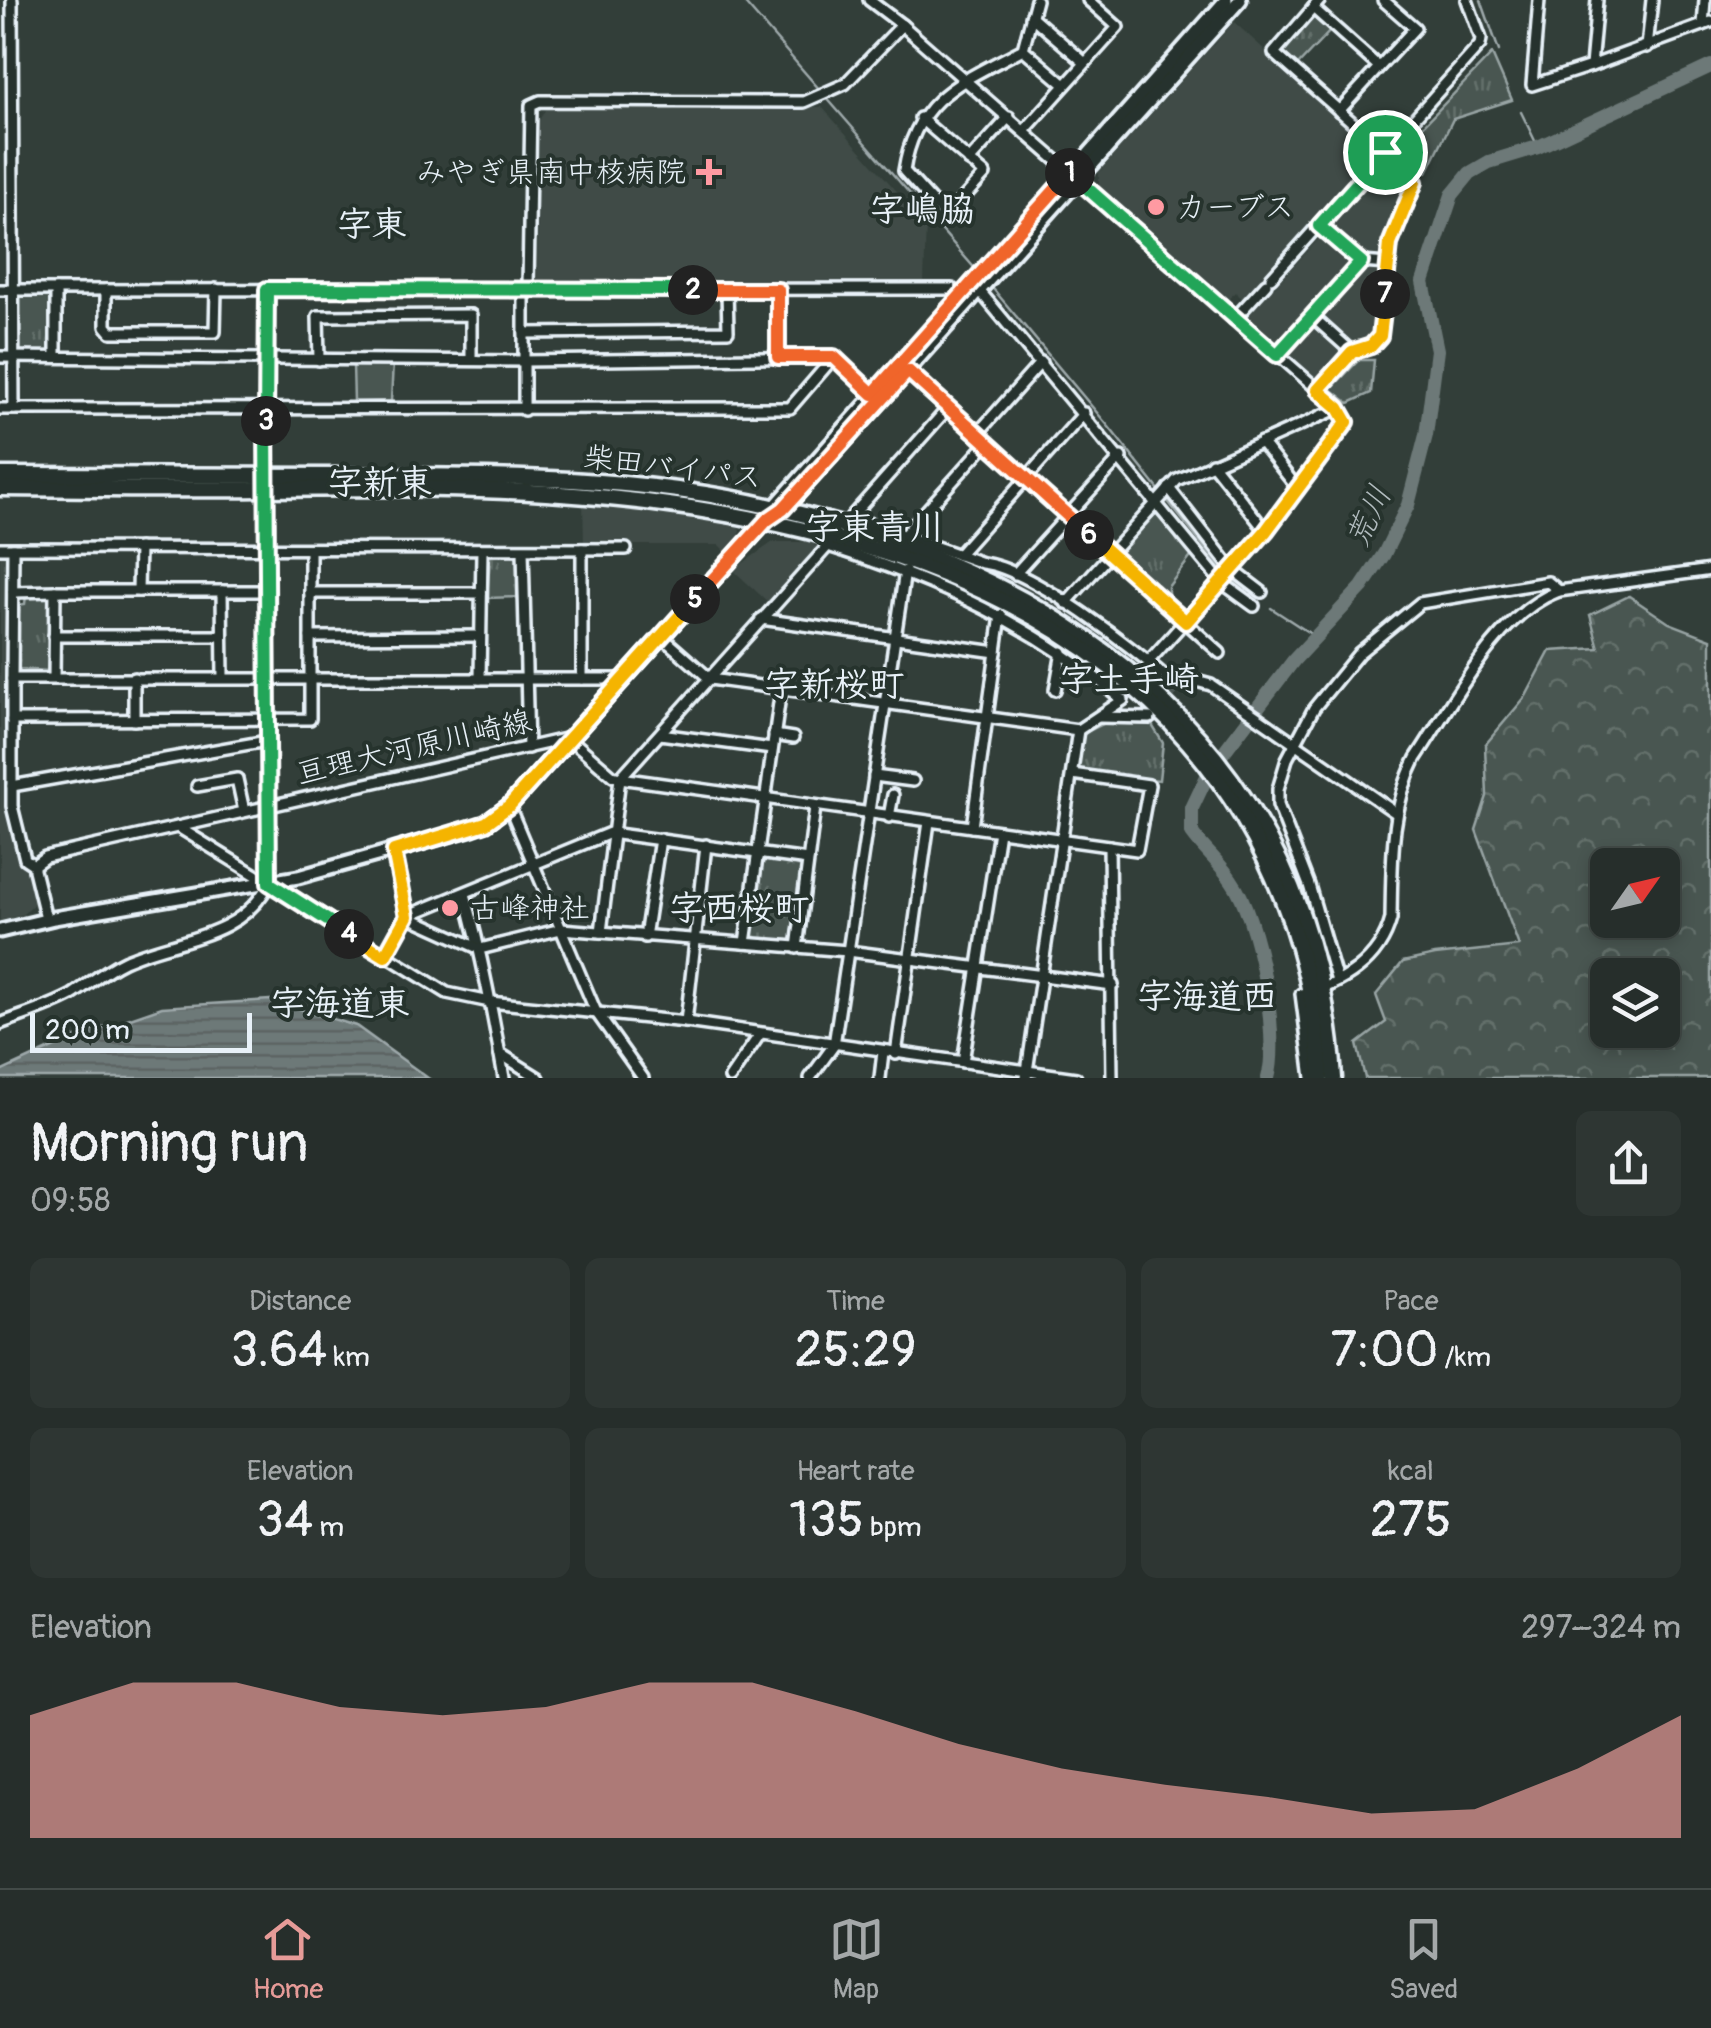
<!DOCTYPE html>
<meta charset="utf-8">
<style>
body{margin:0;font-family:Pangolin,"Klee One",sans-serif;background:#2e3633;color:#f1f3f6;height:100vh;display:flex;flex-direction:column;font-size:38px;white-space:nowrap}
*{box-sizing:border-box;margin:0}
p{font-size:32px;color:#a4a8a9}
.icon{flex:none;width:55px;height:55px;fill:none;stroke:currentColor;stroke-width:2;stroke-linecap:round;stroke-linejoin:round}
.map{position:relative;height:1078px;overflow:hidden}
.sheet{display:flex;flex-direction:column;background:#262e2b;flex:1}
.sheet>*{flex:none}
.needle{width:65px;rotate:56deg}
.buttons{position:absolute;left:1590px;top:848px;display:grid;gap:20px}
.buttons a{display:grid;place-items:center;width:90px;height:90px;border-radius:15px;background:#262e2b;box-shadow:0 5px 15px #0003,0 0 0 2px #424a47;font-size:50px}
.scale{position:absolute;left:30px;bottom:25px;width:222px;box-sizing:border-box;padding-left:10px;border:5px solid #e8f1f8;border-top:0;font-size:28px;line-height:35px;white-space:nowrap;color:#e8f1f8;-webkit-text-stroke:8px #26332d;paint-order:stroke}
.pin{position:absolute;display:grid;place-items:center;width:85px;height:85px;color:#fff;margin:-42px;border:5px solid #fff;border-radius:50%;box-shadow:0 2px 10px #0007}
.km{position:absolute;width:50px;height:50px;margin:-25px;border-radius:50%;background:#222;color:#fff;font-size:28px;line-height:50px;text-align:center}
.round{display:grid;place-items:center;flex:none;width:105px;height:105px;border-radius:15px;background:#2e3633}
.summary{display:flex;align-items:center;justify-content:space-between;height:170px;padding:0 30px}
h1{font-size:55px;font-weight:600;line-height:75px}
.stats{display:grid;grid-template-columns:repeat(3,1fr);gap:15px;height:170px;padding:10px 30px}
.stats div{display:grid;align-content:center;border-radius:15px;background:#2e3633;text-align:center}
.stats b{font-size:50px;font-weight:600}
.stats small{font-size:28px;font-weight:400}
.stats p{font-size:28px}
.chart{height:280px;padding:20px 30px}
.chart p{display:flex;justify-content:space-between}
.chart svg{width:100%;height:180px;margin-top:10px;fill:#e69b98;opacity:.7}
.tab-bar{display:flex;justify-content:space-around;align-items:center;height:140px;border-top:2px solid #424a47;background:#262e2b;font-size:28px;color:#a4a8a9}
.tab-bar a{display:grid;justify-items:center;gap:5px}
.tab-bar .on{color:#e69b98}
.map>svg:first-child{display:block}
</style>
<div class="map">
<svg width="1711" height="1078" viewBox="0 0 1711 1078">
<defs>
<pattern id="grass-tufts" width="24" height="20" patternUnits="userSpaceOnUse" patternTransform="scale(2.5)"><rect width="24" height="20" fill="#495651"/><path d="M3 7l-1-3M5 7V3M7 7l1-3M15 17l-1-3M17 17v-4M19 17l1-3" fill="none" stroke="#636f6b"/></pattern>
<pattern id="forest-crowns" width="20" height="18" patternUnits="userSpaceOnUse" patternTransform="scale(2.5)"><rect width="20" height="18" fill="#495651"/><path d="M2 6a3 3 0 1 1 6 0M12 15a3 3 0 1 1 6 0" fill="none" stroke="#636f6b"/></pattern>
<pattern id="water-rules" width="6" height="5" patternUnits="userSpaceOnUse" patternTransform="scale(2.5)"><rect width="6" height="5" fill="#6d7978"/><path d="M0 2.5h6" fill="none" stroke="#5b6363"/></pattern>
</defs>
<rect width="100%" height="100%" fill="#323e39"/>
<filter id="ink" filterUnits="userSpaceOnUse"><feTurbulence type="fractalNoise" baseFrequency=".01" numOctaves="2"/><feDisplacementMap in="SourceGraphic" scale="20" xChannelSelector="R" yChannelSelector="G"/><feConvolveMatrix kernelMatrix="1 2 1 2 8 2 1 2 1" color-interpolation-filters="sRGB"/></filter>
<g filter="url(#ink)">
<g fill="#3f4b46">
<path d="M1234,22L1376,151L1244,300L1235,292L1227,301L1099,185V172Z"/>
<path d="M548,105L822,107L926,224L924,283L537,285L539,120Z"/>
<path d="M1388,163L1410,185L1385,246L1383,260L1361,257L1333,232L1331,226Z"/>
<path d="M1323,234L1356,264L1275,349L1244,320Z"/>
<path d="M1361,268L1383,271L1377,335L1368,345L1353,348L1319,314Z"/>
<path d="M1311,324L1346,354L1317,385L1285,357V351Z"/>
<path d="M583,502L731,521L740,529L739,536L725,551L719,545H584Z"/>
<path d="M812,539L819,541V545L769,603L733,570L773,542H809Z"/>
<path d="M0,551H9L11,805L23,860L29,867L37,901L22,915L0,921Z"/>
</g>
<g fill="url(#grass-tufts)" stroke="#98a4a4" stroke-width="2.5">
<path d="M1311,16H1316L1331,30L1296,67L1281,54V50Z"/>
<path d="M1492,54L1512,100L1453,119L1427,172L1401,149Z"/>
<path d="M19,293L52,296L50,353H17L16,296Z"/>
<path d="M1359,360H1374L1371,393L1349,403L1331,389Z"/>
<path d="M393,363L391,401L354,402L353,364Z"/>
<path d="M1158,511L1193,554L1168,587V601L1117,556Z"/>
<path d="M517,555V597L487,598L490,556Z"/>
<path d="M50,594L49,671L17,669V605L25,604L26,596Z"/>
<path d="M1107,722L1152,725L1163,743L1159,780L1080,772L1077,768L1084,733Z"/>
<path d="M762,856L806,864L795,942L749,939Z"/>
</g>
<path fill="url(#forest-crowns)" stroke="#98a4a4" stroke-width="2.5" fill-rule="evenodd" d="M1629,596L1669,623L1711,639V1078H1365L1357,1044L1386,1022L1376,995L1403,962L1435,955L1519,946L1476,830L1487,796L1485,745L1526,696L1550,651L1599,648L1590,615ZM1608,865H1662V920H1608ZM1608,975H1662V1030H1608Z"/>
<path fill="url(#water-rules)" stroke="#9ea9ab" stroke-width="2.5" d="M270,1000L356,1026L428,1078H0V1072L81,1035L162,1007Z"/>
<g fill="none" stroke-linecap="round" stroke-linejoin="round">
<g stroke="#9ea9ab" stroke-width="2.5">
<path d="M742,0L820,90"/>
<path d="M1481,0L1499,51"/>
<path d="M825,96L977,271"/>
<path d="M1521,112L1538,147"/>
<path d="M989,284L1109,427L1224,572"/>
<path d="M1230,578L1258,598"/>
<path d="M1271,608L1314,636"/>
</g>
<path stroke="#6d7978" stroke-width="14" d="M1268,1078C1280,1036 1258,917 1232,881C1221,864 1204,850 1192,833V808L1210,770L1294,660L1362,587L1384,554L1408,505L1426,435L1437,350L1423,282L1452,195L1470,173L1489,162L1538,147L1711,66"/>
<path stroke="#4d5956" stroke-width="9" stroke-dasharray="9 4.5" stroke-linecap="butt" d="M1162,704L1174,691"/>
<defs>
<g id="minor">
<path d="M12,0L14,409"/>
<path d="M869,0L902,25"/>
<path d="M1539,0L1532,85L1591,66L1597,0"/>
<path d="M1313,8L1379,67"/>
<path d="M1031,16L1085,63"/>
<path d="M1703,25L1705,0"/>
<path d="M1647,47L1652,0"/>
<path d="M1023,49L1065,85"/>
<path d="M1591,66L1711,22"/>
<path d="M1339,111L1415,28L1383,0"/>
<path d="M920,118L985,174L946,217L904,171C915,97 963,81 1023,49L1036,0"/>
<path d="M1025,130L1118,27L1088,0"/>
<path d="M969,161L1009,117"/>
<path d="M1319,226L1361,262L1388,264"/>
<path d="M1271,278L1480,45L1481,39L1467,0"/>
<path d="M0,290L952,289"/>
<path d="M56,290V357"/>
<path d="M106,290V326L111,332H215L216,289"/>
<path d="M778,290V357"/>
<path d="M979,290L1221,582L1254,606"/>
<path d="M1313,317L1352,352"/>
<path d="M1234,319L1266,284"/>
<path d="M524,333L728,331L727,290"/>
<path d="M1277,355L1361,262"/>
<path d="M0,357L523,361L834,357L873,394"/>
<path d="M319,360L318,316L471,315V360"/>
<path d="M905,369L1220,653"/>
<path d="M1318,390L1352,352L1371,346L1380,336L1390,245L1415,182L1413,176L1274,53L1320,0"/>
<path d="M948,408L851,517L982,563C1030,568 1137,649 1173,684L1196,681L1211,685L1396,813"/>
<path d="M0,409L790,408L834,357"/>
<path d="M524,410V291L528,287L531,105L540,101L804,102L845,84L902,25L1339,408L1347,422L1266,531L1149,661"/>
<path d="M977,434L1041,362"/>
<path d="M1261,442L1298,489"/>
<path d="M1212,463L1266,531"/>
<path d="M1169,488L1232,569L1262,592"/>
<path d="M905,534L987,443"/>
<path d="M0,548L626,549"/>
<path d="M523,550L528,748"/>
<path d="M958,555L1084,413"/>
<path d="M1015,574L1121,457"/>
<path d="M138,591L139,548"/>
<path d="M222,591L223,678"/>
<path d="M13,592L55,591"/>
<path d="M310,593H481"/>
<path d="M1066,603L1177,480L1339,408"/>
<path d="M761,619L996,652"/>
<path d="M54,636H222"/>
<path d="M310,637L480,636"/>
<path d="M54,678L55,591H267"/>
<path d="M12,679L13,548"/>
<path d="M480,679L482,550"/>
<path d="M582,679V549"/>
<path d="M1055,690L1062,652"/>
<path d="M1099,717L1150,718"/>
<path d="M12,720L310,719V549"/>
<path d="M134,720V678"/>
<path d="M660,734L772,749"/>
<path d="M774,735L793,738"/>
<path d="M874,776L913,781"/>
<path d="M12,786L267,741"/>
<path d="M197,786L237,779L244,811"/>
<path d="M509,806L596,1012L643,1078"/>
<path d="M889,817L893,795"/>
<path d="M178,827L447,993L490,1002L686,1022L1076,1078"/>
<path d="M972,827L1001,615"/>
<path d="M1109,846L1112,1078"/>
<path d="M34,865L25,859L12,806V679H617L620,682"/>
<path d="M465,894C482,955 493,1016 504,1078"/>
<path d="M407,916L480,949L561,929L848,951L1113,985"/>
<path d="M407,916L610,833L808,860"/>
<path d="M46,919L34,870V865L45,857L569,738L613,776L620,778L1137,850L1149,785L1072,774"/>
<path d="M601,932L620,778L828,546C939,582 1033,624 1123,700L1078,730L710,679L661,636"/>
<path d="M645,937L660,839"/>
<path d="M745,943L781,689"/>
<path d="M797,948L815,807"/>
<path d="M385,957L407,916L394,851"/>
<path d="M1337,981L1309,885L1278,805V789L1287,759L1314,708L1359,653L1420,603L1548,582L1559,591"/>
<path d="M686,1022L706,845"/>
<path d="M0,1024C23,1015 50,1007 72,995C89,984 105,970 124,961C174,938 241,940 269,883L267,289"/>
<path d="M499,1053L539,1078"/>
<path d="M896,1054L929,822"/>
<path d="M963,1062L999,831"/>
<path d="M730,1078L760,1034"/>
<path d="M810,1078L834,1045L905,571"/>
<path d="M880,1078L883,1052"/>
<path d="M1026,1078L1078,730"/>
<path d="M1312,1078L1301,994C1342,986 1380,961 1391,919C1392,864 1390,808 1416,758C1453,703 1496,614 1559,591L1711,570"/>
</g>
<g id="major">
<path d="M771,511L1226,0"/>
<path d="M0,931L54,918L298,877L470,829L486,823L509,806L767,520L783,509L1240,0"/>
</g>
<g id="highway">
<path d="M0,475C115,475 231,476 346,476C490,476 640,475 781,509C1076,579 1313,755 1334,1078"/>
<path d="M0,488C87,489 174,490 261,489C493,486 724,487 943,574C1038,612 1122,665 1189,743C1270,837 1314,955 1321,1078"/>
</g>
</defs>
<use href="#minor" stroke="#e8f1f8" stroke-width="16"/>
<use href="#major" stroke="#e8f1f8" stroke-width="19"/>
<use href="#highway" stroke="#e8f1f8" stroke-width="21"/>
<use href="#minor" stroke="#26332d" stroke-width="9"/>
<use href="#major" stroke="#26332d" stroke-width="11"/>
<use href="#highway" stroke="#26332d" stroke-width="14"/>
</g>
</g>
<g fill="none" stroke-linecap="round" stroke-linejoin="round" filter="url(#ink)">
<defs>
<path id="split-1" d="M1070,173L1277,355L1361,262L1319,226L1385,152"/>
<path id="split-2" d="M693,290H778V357H834L873,394L1070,173"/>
<path id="split-3" d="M266,421L267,289L693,290"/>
<path id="split-4" d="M266,421L269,883L349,934"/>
<path id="split-5" d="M349,934L385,956L407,916L394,851L486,823L509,806L695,599"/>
<path id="split-6" d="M695,599L767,520L783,509L908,371L1089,535"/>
<path id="split-7" d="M1089,535L1186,622L1266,531L1347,422L1339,408L1318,390L1352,352L1371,346L1380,336L1385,294"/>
<path id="split-8" d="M1385,152L1415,182L1390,244L1385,294"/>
</defs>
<use href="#split-1" stroke="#fff" stroke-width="20"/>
<use href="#split-2" stroke="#fff" stroke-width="20"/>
<use href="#split-3" stroke="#fff" stroke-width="20"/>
<use href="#split-4" stroke="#fff" stroke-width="20"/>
<use href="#split-5" stroke="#fff" stroke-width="20"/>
<use href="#split-6" stroke="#fff" stroke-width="20"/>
<use href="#split-7" stroke="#fff" stroke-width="20"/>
<use href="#split-8" stroke="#fff" stroke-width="20"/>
<use href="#split-1" stroke="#22a559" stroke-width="12"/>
<use href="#split-2" stroke="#f0652b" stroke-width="12"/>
<use href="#split-3" stroke="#22a559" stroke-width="12"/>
<use href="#split-4" stroke="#22a559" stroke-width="12"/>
<use href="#split-5" stroke="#f5b400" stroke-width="12"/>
<use href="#split-6" stroke="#f0652b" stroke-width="12"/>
<use href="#split-7" stroke="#f5b400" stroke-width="12"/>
<use href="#split-8" stroke="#f5b400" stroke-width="12"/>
</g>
<g fill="#ff9aa2" stroke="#26332d" stroke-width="4">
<path d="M704 157h10v10h10v10h-10v10h-10v-10h-10v-10h10z"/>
<circle cx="1156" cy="207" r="10"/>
<circle cx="450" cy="908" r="10"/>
</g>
<g text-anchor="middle" stroke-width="8" stroke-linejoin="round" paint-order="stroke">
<g font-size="30" fill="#e8f1f8" stroke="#26332d" text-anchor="start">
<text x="686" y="182" text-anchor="end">みやぎ県南中核病院</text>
<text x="1176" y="217">カーブス</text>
<text x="470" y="918">古峰神社</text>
</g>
<g font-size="30" fill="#e8f1f8" stroke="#26332d">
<text transform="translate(673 467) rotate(7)" y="10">柴田バイパス</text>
<text transform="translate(414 747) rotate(-13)" y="10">亘理大河原川崎線</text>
</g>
<g font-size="32" font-style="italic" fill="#b1bbbe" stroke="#26332d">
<text transform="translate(1368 516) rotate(-65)" y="11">荒川</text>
</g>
<g font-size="35" font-weight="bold" fill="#e8f1f8" stroke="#26332d">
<text x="922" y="221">字嶋脇</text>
<text x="372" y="236">字東</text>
<text x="380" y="494">字新東</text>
<text x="875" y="539">字東青川</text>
<text x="1129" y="691">字土手崎</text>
<text x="834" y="696">字新桜町</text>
<text x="739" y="920">字西桜町</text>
<text x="1207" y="1008">字海道西</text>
<text x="340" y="1015">字海道東</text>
</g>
</g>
</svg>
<div class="buttons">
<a><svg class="needle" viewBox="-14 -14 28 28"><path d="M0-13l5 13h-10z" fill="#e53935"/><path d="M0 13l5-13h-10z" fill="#a4a8a9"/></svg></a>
<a><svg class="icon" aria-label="layers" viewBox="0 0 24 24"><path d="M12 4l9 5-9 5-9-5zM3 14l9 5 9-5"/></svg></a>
</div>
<div class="scale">200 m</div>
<div class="pin" style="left:1385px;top:152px;background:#1e9e55"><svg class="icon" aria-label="arrive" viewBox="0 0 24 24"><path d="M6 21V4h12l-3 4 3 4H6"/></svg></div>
<b class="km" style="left:1070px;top:173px">1</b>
<b class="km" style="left:693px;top:290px">2</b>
<b class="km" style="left:266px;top:421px">3</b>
<b class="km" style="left:349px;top:934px">4</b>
<b class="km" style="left:695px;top:599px">5</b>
<b class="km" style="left:1089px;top:535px">6</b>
<b class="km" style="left:1385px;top:294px">7</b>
</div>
<section class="sheet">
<div class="summary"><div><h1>Morning run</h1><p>09:58</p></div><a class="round"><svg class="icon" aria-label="share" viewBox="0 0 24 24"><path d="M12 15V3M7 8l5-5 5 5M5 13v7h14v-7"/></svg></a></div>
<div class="stats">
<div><p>Distance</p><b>3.64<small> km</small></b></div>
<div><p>Time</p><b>25:29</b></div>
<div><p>Pace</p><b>7:00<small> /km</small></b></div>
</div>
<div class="stats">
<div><p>Elevation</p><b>34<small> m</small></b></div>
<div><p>Heart rate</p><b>135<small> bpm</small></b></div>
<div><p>kcal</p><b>275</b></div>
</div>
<div class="chart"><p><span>Elevation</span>297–324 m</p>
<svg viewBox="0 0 160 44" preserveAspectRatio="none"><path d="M0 44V14L10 6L20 6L30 12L40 14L50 12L60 6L70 6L80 13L90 21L100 27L110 31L120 34L130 38L140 37L150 27L160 14V44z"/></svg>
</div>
</section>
<nav class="tab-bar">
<a class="on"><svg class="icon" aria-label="home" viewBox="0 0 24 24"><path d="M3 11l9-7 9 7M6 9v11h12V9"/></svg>Home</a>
<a><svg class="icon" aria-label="map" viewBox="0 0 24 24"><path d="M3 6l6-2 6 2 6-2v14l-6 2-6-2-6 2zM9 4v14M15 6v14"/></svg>Map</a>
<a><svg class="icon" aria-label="saved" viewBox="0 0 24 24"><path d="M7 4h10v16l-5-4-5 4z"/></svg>Saved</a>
</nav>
